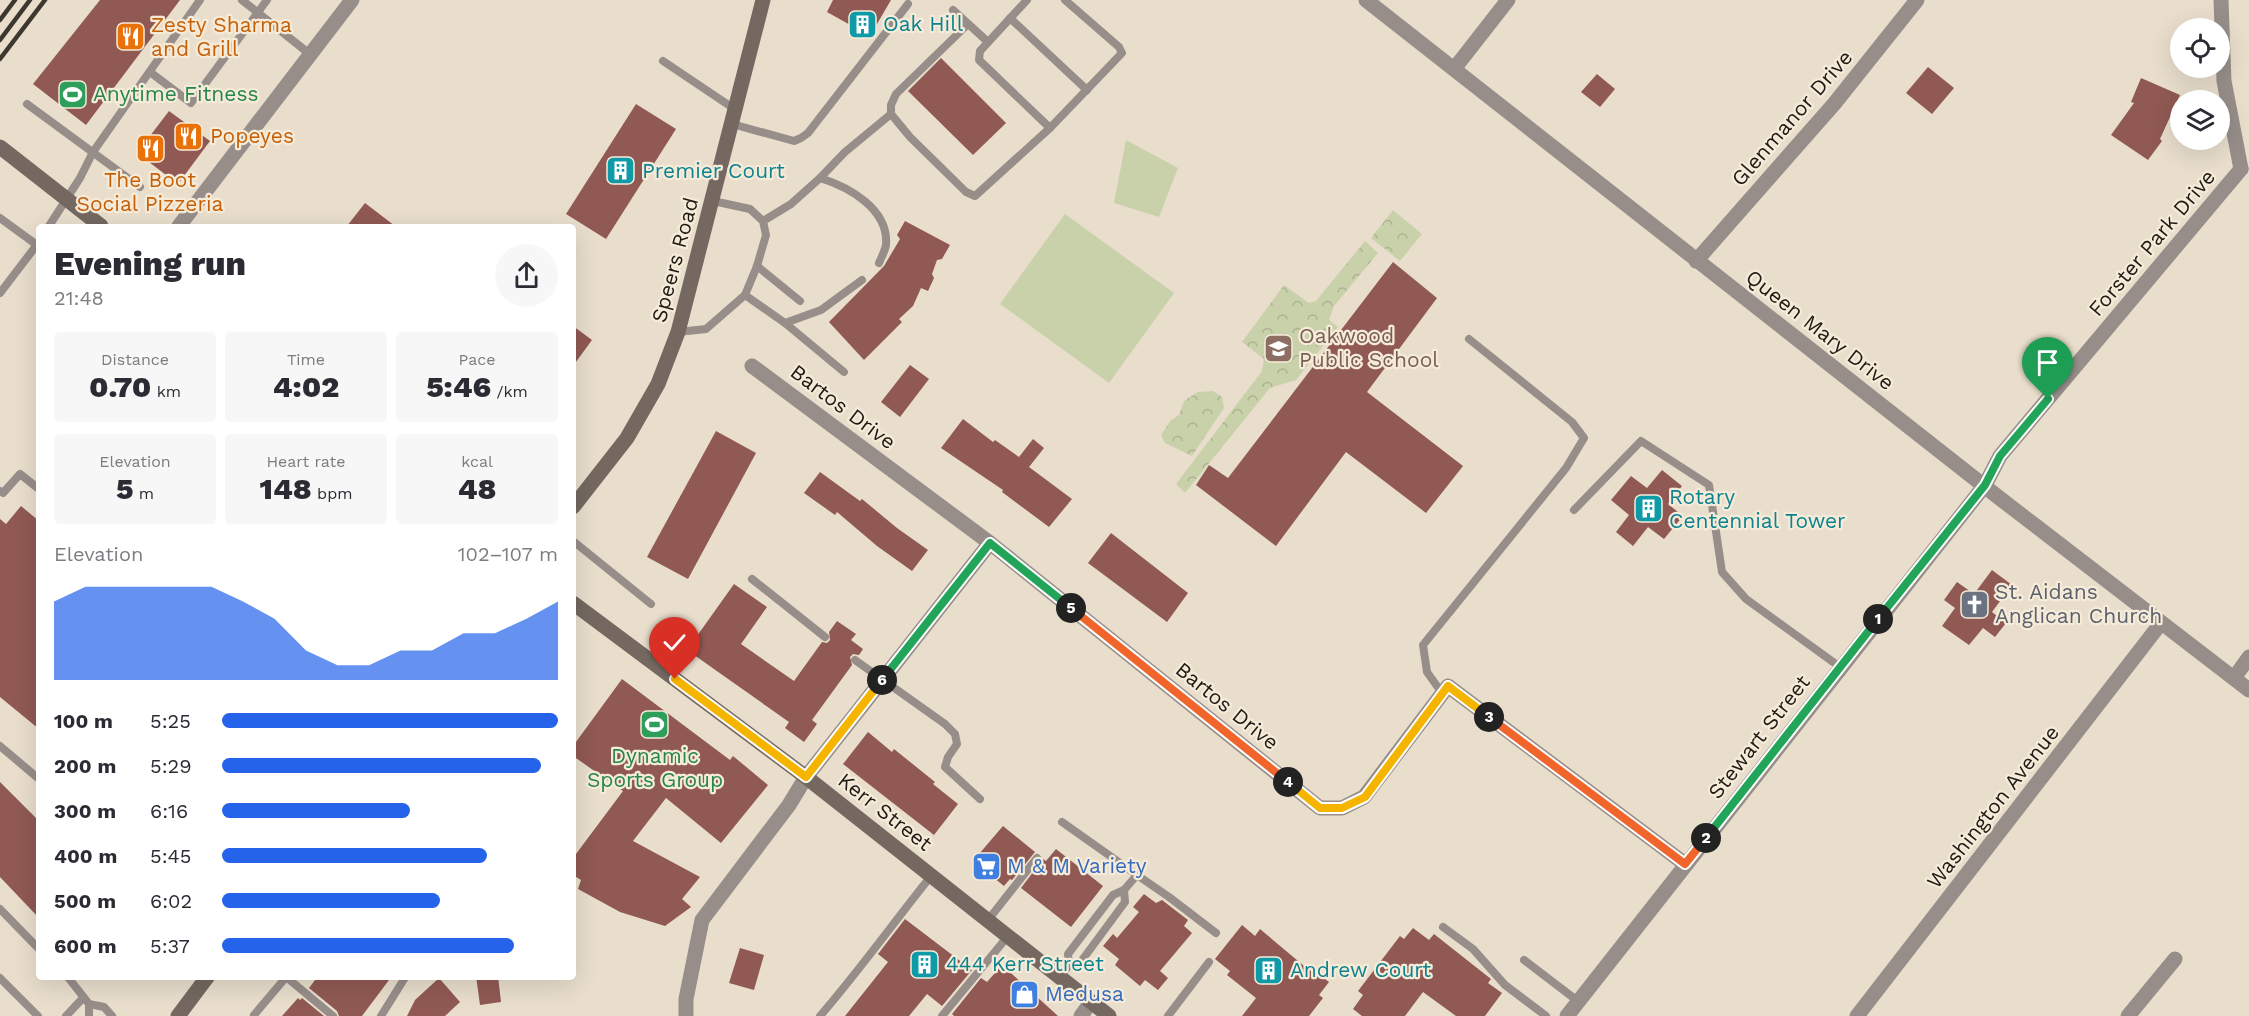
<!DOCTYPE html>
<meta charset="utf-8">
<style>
body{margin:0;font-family:"Work Sans",sans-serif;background:#f7f7f7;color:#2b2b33;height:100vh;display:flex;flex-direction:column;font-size:22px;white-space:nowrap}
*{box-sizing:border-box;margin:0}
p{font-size:20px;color:#7c7c81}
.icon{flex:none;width:33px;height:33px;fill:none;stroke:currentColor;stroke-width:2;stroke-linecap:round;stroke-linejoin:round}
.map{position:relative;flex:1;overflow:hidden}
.details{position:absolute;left:36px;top:224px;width:540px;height:756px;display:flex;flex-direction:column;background:#fff;border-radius:6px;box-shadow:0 6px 24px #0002}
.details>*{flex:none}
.buttons{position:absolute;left:2170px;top:18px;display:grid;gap:12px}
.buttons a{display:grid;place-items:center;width:60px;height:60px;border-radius:50%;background:#fff;box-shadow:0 6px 24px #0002;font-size:30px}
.pin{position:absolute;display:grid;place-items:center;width:51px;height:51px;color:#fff;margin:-62px -26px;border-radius:50% 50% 50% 0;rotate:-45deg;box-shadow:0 0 6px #0007}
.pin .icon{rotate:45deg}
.km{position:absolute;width:30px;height:30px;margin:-15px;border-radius:50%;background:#222;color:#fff;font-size:16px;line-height:30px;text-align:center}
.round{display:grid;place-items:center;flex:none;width:63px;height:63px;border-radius:32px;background:#f7f7f7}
.summary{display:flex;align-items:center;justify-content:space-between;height:102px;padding:0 18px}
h1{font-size:33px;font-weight:800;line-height:45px}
.metrics{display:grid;grid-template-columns:repeat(3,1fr);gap:9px;height:102px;padding:6px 18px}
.metrics div{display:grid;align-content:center;border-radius:6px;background:#f7f7f7;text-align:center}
.metrics b{font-size:30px;font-weight:800}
.metrics small{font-size:16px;font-weight:400}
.metrics p{font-size:16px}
.chart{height:168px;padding:12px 18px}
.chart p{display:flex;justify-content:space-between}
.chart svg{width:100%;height:108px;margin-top:6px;fill:#2563eb;opacity:.7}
ul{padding:0 18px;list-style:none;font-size:20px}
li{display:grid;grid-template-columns:96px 72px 1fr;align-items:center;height:45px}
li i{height:15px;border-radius:8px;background:#2563eb}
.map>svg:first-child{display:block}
</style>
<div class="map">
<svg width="2249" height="1016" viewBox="0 0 2249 1016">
<defs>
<pattern id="forest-crowns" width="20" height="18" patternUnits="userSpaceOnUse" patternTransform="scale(1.5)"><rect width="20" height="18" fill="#c9d1aa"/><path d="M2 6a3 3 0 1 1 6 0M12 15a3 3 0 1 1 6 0" fill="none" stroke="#acb391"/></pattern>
</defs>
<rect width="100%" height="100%" fill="#e9decc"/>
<g fill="#c9d1aa">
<path d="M1126,140L1178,168L1159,217L1114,203Z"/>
<path d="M1065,214L1174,293L1109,383L1000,304Z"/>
</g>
<g fill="url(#forest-crowns)">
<path d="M1393,210L1422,234L1400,261L1371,238Z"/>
<path d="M1365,241L1378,253L1334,306L1329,320L1338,327L1296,380L1270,388L1185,493L1176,484L1262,371L1264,359L1242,342L1284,285L1309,303L1316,301Z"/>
<path d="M1213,391L1222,397L1224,408L1192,456L1165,443L1161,435L1171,420L1179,415L1184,401L1198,392Z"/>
</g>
<g fill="#905953">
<path d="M100,0H180L86,125L33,84Z"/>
<path d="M833,0H891L870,36L827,12Z"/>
<path d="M941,58L1006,123L973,155L908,91Z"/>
<path d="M1928,67L1954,88L1932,114L1906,93Z"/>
<path d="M1597,74L1615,89L1600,107L1581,92Z"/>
<path d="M2141,78L2180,95L2160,139L2162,141L2148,160L2111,135L2134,103L2131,102Z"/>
<path d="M636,104L676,129L606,239L566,214Z"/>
<path d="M169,111L210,141L178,184L137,153Z"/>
<path d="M365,203L395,226H347Z"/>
<path d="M905,221L950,245L942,259L937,260L932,274L934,278L928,291L921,288L913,306L899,319L902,322L864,360L829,322L884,266L900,239L897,235Z"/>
<path d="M1393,262L1437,298L1367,392L1463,466L1426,513L1346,452L1276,546L1196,485L1209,465L1228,478Z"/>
<path d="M573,326L592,340L573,366Z"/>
<path d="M910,365L929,379L900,417L881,402Z"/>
<path d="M963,419L993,442L995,440L1019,457L1033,439L1044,448L1029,467L1072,499L1049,527L1002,492L1003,490L941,448Z"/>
<path d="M716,431L756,453L688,579L647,557Z"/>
<path d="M1662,470L1682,486L1668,504L1683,516L1664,539L1648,527L1633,546L1616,532L1629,515L1611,500L1631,476L1647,488Z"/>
<path d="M820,472L860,501L862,499L897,528L928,550L912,571L877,546L837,512L835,515L804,493Z"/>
<path d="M21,506L39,521V729L0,697V519L6,524Z"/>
<path d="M1111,533L1188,593L1167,622L1088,563Z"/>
<path d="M1992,570L2012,585L1992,612L2006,623L1995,637L1983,628L1969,645L1942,626L1955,608L1944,600L1957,582L1974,594Z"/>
<path d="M734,584L767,607L741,644L794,681L822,642L827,643L830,640L829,632L837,621L856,634L851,640L863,649L859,655L853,654L850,657L852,665L812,720L817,724L804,742L785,728L789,722L687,650Z"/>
<path d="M622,679L730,760L733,756L768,785L721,843L666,798L633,841L700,877L682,899L691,907L665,926L620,912L578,889L581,880L573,875V858L623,791L573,756V746Z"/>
<path d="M868,732L892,752L894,749L935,782L933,784L958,804L934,835L843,764Z"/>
<path d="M0,782L39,821V918L0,877Z"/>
<path d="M1003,826L1035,852L1012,880L1010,879L1004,886L973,861Z"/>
<path d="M1056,849L1103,886L1071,927L1021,888L1043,859L1046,861Z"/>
<path d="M1144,894L1156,903L1162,900L1188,920L1184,926L1192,933L1160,971L1168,978L1158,990L1145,980L1140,986L1115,965L1119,959L1103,946L1113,934L1117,938L1139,912L1133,907Z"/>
<path d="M905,919L972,970L942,1006L927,994L909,1016H845L888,962L878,954Z"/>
<path d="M1242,925L1255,936L1260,929L1310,971L1312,969L1329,982L1319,995L1323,998L1309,1016H1242L1256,998L1227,975L1230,971L1215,959Z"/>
<path d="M1413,928L1429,940L1434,934L1491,979L1488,983L1502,993L1485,1016H1456L1423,992L1405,1016H1362L1353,1009L1363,995L1358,991L1400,936L1404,939Z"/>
<path d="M740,948L764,955L754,990L729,983Z"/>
<path d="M1002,965L1058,1016H954L952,1014L981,978L987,982Z"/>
<path d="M318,976H392L362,1016H339L337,1011L309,988Z"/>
<path d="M476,976H498L501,1002L480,1005Z"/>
<path d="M439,978L460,1002L445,1016H407L415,1000Z"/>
<path d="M298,998L300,1000L302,998L324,1016H282Z"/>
</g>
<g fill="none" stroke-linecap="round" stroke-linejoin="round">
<g stroke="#978e8a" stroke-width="8">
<path d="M242,0L311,55"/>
<path d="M1027,0L980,51L979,60L1050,128"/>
<path d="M953,10L988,42"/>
<path d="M1010,18L1087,90"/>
<path d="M663,61L736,110"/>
<path d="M150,72L191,103L267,0"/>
<path d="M27,104L140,187"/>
<path d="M891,114V105L896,94L968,24"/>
<path d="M732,124L794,141L801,138L808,133L908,4"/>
<path d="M820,178C849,187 889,209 886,245C885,251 881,258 879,263"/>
<path d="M0,218L37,245"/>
<path d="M763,221L791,204L820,178L845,152L891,114L910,137L966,192L975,196L1050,128L1122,53L1119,47L1065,0"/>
<path d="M49,226L80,178L93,152L200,0"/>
<path d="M757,266L800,301"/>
<path d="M0,293L39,242"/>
<path d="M745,295L785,323L844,372"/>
<path d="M785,323L821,310L862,280"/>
<path d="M678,332L706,329L745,295L757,266L766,235L763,221L750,209L713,201"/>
<path d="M0,491L3,493L20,474L39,489"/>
<path d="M1574,510L1641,441L1709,485L1722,572L1746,599L1840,667"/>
<path d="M573,541L651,604"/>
<path d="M752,579L825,637"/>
<path d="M855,660L945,724L955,734L957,744L948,757L945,767L980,799"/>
<path d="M1442,693L1427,672L1423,645L1566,468L1584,438L1572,422L1469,339"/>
<path d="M0,746L39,779"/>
<path d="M1062,822L1137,875L1124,890"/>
<path d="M1137,875L1169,897L1216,933"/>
<path d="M0,909L39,949"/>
<path d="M988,920L1037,858"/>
<path d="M1443,927L1473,949L1505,985L1546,1016"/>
<path d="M1524,960L1579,1002"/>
<path d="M67,976L89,1004L104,1007L112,1016"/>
<path d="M285,976L333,1016"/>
<path d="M1060,977L1069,965L1080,963L1125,902L1124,890L1113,895L1068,954L1069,965"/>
<path d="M0,978L38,1016"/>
<path d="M89,1004V1016"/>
<path d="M254,1015L287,976"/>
<path d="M66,1016L83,998"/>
<path d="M381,1016L406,976"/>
<path d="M820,1016C859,971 894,922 931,876"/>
<path d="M942,1016L1008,936"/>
<path d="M1168,1016L1209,962"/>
</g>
<g stroke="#978e8a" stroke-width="15">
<path d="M1366,0L2002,500L2249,690"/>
<path d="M2221,0L2224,81L2241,169"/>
<path d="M1454,69L1508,0"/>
<path d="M179,226L352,0"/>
<path d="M1696,261L1834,104L1917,0"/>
<path d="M752,366L990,543L1320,808H1342L1364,797L1448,686L1685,864"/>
<path d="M2234,678L2249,657"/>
<path d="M686,1016V999L702,920L789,805L806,777L990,543"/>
<path d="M1081,1016L1091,1002"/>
<path d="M1567,1016L1985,485L2000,456L2241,169"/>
<path d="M1857,1016L2161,623"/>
<path d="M2128,1016L2175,959"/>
</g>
<g stroke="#746861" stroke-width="15">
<path d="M0,147L101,226"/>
<path d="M573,507L627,438L658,384L678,332L763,0"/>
<path d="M573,603L806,777L1109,1016"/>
<path d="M178,1016L208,976"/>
</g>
<g stroke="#3d382f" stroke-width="4.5">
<path d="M0,20L15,0"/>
<path d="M0,40L30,0"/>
<path d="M0,59L45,0"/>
</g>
</g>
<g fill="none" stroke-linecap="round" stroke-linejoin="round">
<defs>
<path id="split-1" d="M1878,619L1985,485L2000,456L2048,399"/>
<path id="split-2" d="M1706,838L1878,619"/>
<path id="split-3" d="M1489,717L1685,864L1706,838"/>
<path id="split-4" d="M1288,782L1320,808H1342L1365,797L1448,686L1489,717"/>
<path id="split-5" d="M1071,608L1288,782"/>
<path id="split-6" d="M882,680L990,543L1071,608"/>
<path id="split-7" d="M675,679L806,777L882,680"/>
</defs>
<use href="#split-1" stroke="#fff" stroke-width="12"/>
<use href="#split-2" stroke="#fff" stroke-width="12"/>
<use href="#split-3" stroke="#fff" stroke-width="12"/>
<use href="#split-4" stroke="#fff" stroke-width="12"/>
<use href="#split-5" stroke="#fff" stroke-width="12"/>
<use href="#split-6" stroke="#fff" stroke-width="12"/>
<use href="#split-7" stroke="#fff" stroke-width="12"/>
<use href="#split-1" stroke="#22a559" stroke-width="8"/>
<use href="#split-2" stroke="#22a559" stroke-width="8"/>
<use href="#split-3" stroke="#f0652b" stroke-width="8"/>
<use href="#split-4" stroke="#f5b400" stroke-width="8"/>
<use href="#split-5" stroke="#f0652b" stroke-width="8"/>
<use href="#split-6" stroke="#22a559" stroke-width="8"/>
<use href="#split-7" stroke="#f5b400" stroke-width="8"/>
</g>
<defs>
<symbol id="building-square" viewBox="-11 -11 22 22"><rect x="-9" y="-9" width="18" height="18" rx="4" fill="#0f9aa8" stroke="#f6ebd9"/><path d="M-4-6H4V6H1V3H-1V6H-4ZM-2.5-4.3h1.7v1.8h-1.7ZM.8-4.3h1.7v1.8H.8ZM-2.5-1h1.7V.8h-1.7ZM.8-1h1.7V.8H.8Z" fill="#fff"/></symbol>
<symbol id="restaurant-square" viewBox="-11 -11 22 22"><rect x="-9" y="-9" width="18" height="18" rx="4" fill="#e8710a" stroke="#f6ebd9"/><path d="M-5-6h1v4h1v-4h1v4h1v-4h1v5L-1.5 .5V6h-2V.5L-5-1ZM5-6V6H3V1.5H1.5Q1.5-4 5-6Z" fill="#fff"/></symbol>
<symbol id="stadium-square" viewBox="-11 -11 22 22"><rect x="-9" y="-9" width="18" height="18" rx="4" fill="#2e9e5b" stroke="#f6ebd9"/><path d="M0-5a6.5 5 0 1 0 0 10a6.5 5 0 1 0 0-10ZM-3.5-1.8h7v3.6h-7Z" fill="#fff"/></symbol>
<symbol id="school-square" viewBox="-11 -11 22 22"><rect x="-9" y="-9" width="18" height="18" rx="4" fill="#8d6e63" stroke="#f6ebd9"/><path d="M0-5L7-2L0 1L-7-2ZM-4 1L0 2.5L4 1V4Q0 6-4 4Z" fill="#fff"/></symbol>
<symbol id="church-square" viewBox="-11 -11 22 22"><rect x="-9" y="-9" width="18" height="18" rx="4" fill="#6b7280" stroke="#f6ebd9"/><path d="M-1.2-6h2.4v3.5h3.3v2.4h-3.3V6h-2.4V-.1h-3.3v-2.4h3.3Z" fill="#fff"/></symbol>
<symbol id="supermarket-square" viewBox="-11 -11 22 22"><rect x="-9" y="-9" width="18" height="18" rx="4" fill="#3f7fe0" stroke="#f6ebd9"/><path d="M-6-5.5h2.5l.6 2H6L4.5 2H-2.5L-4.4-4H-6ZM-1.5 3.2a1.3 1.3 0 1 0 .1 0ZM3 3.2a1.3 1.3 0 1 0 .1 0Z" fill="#fff"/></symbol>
<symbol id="shop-square" viewBox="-11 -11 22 22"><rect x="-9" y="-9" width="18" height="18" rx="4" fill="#3f7fe0" stroke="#f6ebd9"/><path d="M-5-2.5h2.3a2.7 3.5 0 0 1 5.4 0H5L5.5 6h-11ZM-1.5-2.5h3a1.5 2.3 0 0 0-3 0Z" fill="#fff"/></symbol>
</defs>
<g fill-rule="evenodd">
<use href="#building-square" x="846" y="8" width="33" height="33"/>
<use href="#restaurant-square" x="114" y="20" width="33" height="33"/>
<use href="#stadium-square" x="56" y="78" width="33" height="33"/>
<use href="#restaurant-square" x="172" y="120" width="33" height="33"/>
<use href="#restaurant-square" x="134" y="132" width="33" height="33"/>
<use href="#building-square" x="604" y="154" width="33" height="33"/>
<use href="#school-square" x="1262" y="332" width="33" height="33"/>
<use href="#building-square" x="1632" y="492" width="33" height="33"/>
<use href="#church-square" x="1958" y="588" width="33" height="33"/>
<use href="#stadium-square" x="638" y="708" width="33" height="33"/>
<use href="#supermarket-square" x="970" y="850" width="33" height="33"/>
<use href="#building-square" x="908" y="948" width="33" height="33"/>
<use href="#building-square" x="1252" y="954" width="33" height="33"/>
<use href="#shop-square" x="1008" y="978" width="33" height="33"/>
</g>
<g text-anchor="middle" stroke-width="4.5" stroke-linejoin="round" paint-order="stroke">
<g font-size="21" fill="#0d838f" stroke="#f6ebd9" text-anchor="start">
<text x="883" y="31">Oak Hill</text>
<text x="642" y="178">Premier Court</text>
<text x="1669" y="504">Rotary<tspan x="1669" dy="24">Centennial Tower</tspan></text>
<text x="946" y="971">444 Kerr Street</text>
<text x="1290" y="977">Andrew Court</text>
</g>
<g font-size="21" fill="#c56008" stroke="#f6ebd9" text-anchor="start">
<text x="151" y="32">Zesty Sharma<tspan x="151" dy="24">and Grill</tspan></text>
<text x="210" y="143">Popeyes</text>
<text x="150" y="187" text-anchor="middle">The Boot<tspan x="150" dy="24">Social Pizzeria</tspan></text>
</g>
<g font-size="21" fill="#27864d" stroke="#f6ebd9" text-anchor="start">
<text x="93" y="101">Anytime Fitness</text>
<text x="655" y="763" text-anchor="middle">Dynamic<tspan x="655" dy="24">Sports Group</tspan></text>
</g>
<g font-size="21" fill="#1f1b14" stroke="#f6ebd9">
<text transform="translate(1792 118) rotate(-49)" y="7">Glenmanor Drive</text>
<text transform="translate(2152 243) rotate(-50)" y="7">Forster Park Drive</text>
<text transform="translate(675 260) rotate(-75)" y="7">Speers Road</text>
<text transform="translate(1820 330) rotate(38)" y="7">Queen Mary Drive</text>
<text transform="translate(843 407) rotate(37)" y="7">Bartos Drive</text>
<text transform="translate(1227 706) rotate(39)" y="7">Bartos Drive</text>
<text transform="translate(1759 737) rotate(-52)" y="7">Stewart Street</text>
<text transform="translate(1993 807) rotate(-52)" y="7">Washington Avenue</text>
<text transform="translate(885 812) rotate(38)" y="7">Kerr Street</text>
</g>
<g font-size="21" fill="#785e54" stroke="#f6ebd9" text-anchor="start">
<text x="1299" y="343">Oakwood<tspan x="1299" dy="24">Public School</tspan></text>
</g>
<g font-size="21" fill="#5b616d" stroke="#f6ebd9" text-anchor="start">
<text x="1995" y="599">St. Aidans<tspan x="1995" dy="24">Anglican Church</tspan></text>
</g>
<g font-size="21" fill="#366cbe" stroke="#f6ebd9" text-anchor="start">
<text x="1007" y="873">M &amp; M Variety</text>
<text x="1045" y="1001">Medusa</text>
</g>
</g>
</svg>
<div class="buttons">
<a><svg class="icon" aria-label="locate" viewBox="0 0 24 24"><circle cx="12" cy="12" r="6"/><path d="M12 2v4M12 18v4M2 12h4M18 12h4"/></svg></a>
<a><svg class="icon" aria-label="layers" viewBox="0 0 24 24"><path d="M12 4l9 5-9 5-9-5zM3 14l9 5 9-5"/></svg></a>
</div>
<div class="pin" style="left:2048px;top:399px;background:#1e9e55"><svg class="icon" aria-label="arrive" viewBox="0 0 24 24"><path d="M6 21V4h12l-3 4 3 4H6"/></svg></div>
<div class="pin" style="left:675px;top:679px;background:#d93025"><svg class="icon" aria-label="check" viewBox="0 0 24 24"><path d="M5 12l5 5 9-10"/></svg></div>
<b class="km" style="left:1878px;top:619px">1</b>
<b class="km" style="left:1706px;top:838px">2</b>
<b class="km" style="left:1489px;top:717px">3</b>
<b class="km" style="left:1288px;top:782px">4</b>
<b class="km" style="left:1071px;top:608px">5</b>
<b class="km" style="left:882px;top:680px">6</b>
<section class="details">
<div class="summary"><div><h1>Evening run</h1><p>21:48</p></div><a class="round"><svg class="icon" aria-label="share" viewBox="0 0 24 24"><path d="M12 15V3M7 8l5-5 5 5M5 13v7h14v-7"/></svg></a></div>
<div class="metrics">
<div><p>Distance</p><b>0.70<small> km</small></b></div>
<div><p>Time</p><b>4:02</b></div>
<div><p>Pace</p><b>5:46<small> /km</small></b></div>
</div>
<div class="metrics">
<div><p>Elevation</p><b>5<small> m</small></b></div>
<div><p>Heart rate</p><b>148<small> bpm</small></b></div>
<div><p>kcal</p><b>48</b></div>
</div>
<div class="chart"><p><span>Elevation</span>102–107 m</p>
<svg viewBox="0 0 160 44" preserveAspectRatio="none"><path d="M0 44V12L10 6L20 6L30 6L40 6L50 6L60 12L70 19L80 32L90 38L100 38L110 32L120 32L130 25L140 25L150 19L160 12V44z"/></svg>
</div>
<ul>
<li><b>100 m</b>5:25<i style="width:100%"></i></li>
<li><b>200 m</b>5:29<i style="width:95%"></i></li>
<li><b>300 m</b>6:16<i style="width:56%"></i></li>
<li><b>400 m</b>5:45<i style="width:79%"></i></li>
<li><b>500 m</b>6:02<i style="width:65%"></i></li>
<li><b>600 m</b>5:37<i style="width:87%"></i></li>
</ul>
</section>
</div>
